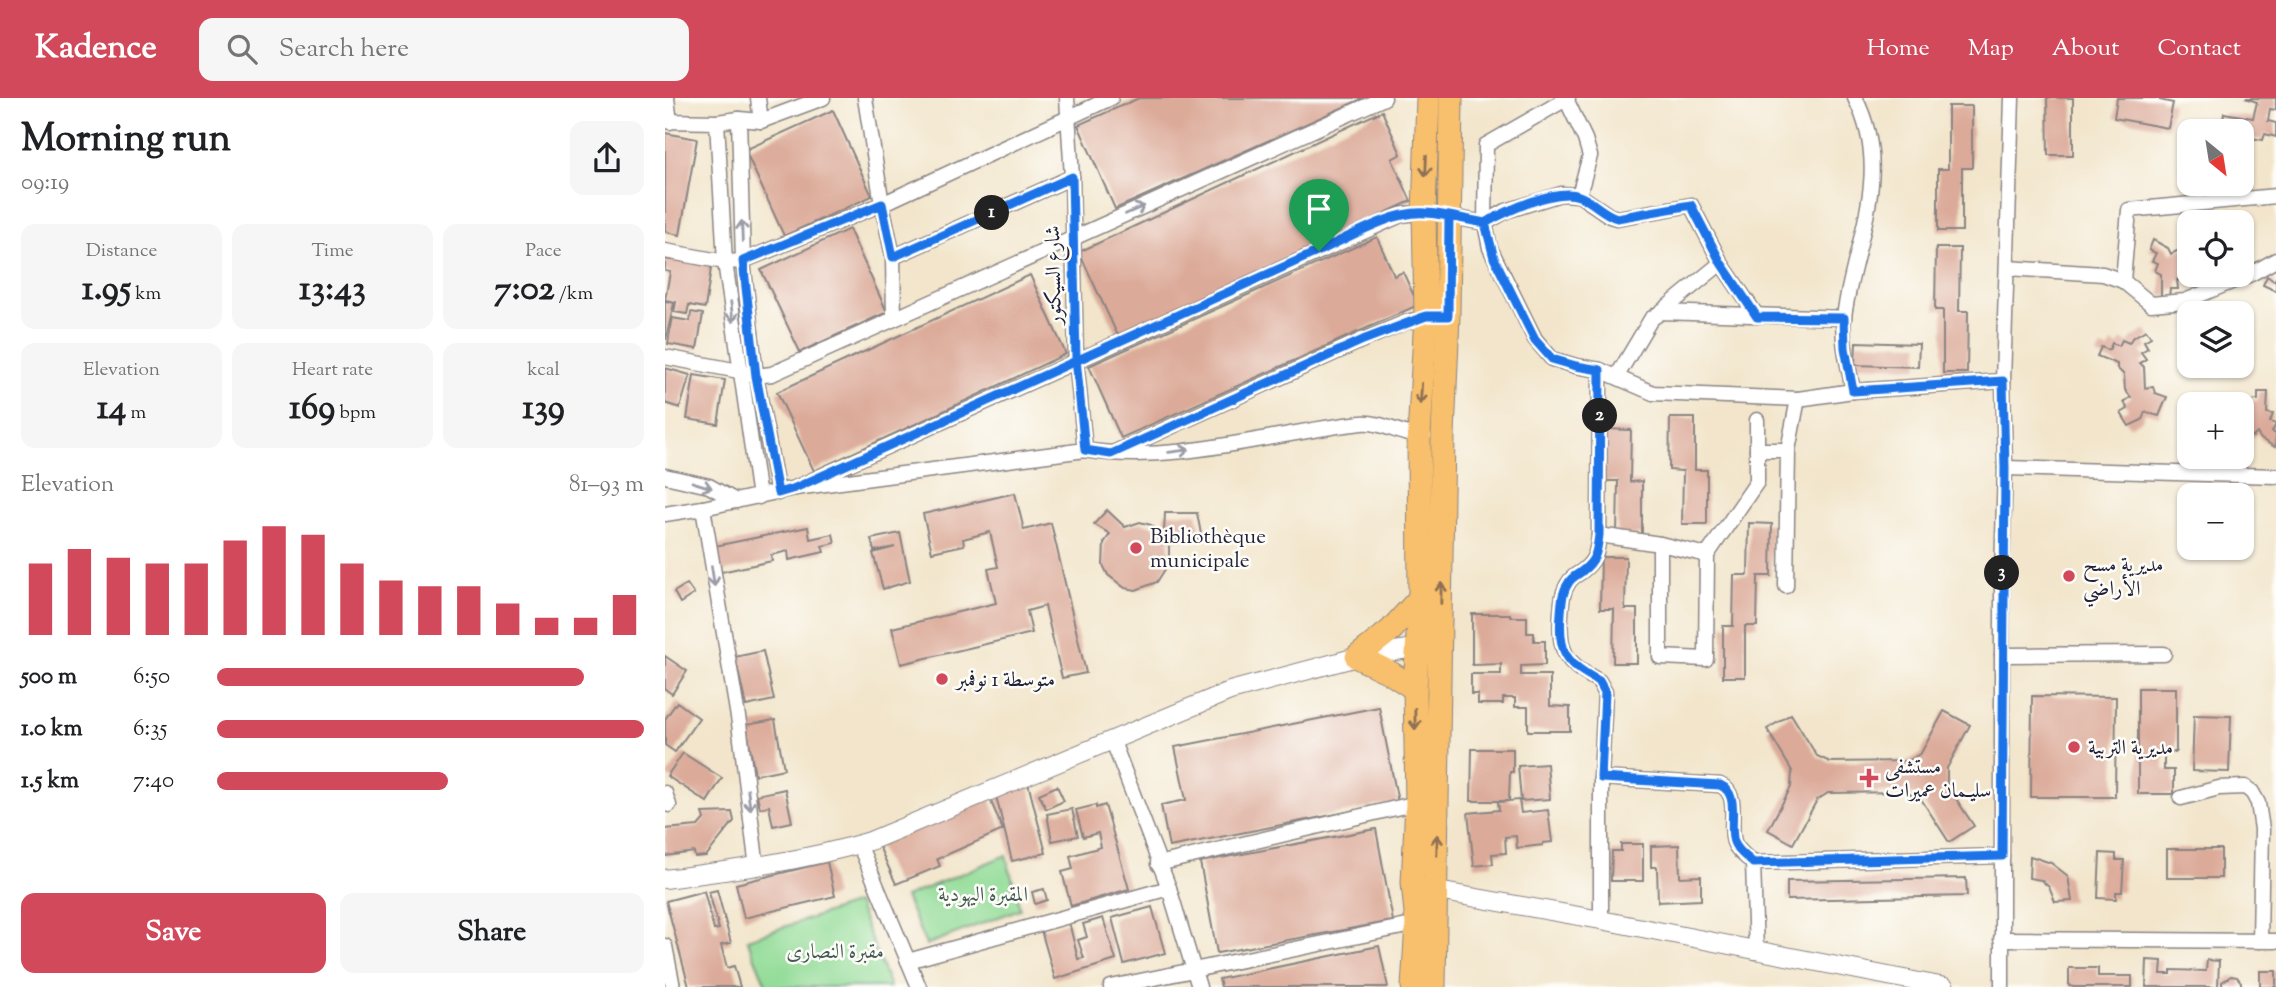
<!DOCTYPE html>
<meta charset="utf-8">
<style>
body{margin:0;font-family:"Sorts Mill Goudy",Amiri,serif;background:#f6f6f6;color:#202124;height:100vh;display:flex;flex-direction:column;font-size:26px;white-space:nowrap}
*{box-sizing:border-box;margin:0}
p{font-size:23px;color:#757577}
.icon{flex:none;width:38px;height:38px;fill:none;stroke:currentColor;stroke-width:2;stroke-linecap:round;stroke-linejoin:round}
.map{position:relative;flex:1;overflow:hidden}
.details{display:flex;flex-direction:column;background:#fff;width:665px}
.details>*{flex:none}
.needle{width:46px;rotate:150deg}
.fabs{position:absolute;left:1512px;top:21px;display:grid;gap:14px}
.fabs a{display:grid;place-items:center;width:77px;height:77px;border-radius:14px;background:#fff;box-shadow:0 2px 5px #0004;font-size:35px}
.pin{position:absolute;display:grid;place-items:center;width:60px;height:60px;color:#fff;margin:-72px -30px;border-radius:50% 50% 50% 0;rotate:-45deg;box-shadow:0 0 7px #0007}
.pin .icon{rotate:45deg}
.km{position:absolute;width:35px;height:35px;margin:-18px;border-radius:50%;background:#222;color:#fff;font-size:19px;line-height:35px;text-align:center}
.round{display:grid;place-items:center;flex:none;width:74px;height:74px;border-radius:14px;background:#f6f6f6}
.head{display:flex;align-items:center;justify-content:space-between;height:119px;padding:0 21px}
h1{font-size:38px;font-weight:700;line-height:52px}
.metrics{display:grid;grid-template-columns:repeat(3,1fr);gap:10px;height:119px;padding:7px 21px}
.metrics div{display:grid;align-content:center;border-radius:14px;background:#f6f6f6;text-align:center}
.metrics b{font-size:35px;font-weight:700}
.metrics small{font-size:19px;font-weight:400}
.metrics p{font-size:19px}
.chart{height:196px;padding:14px 21px}
.chart p{display:flex;justify-content:space-between}
.chart svg{width:100%;height:126px;margin-top:7px;stroke:#d1495b;stroke-width:6}
.cta{display:flex;gap:14px;margin-top:auto;padding:14px 21px}
.cta a{flex:1;height:80px;border-radius:14px;background:#d1495b;color:#fff;font-size:28px;font-weight:700;line-height:80px;text-align:center}
.cta a+a{background:#f6f6f6;color:#202124}
ul{padding:0 21px;list-style:none;font-size:23px}
li{display:grid;grid-template-columns:112px 84px 1fr;align-items:center;height:52px}
li i{height:18px;border-radius:9px;background:#d1495b}
header{display:flex;align-items:center;gap:42px;box-sizing:border-box;height:98px;padding:0 35px;background:#d1495b;color:#fff}
header strong{font-size:33px}
nav{display:flex;gap:38px;margin-inline-start:auto;font-size:24px}
.search{width:490px;height:63px;background:#f6f6f6;display:flex;align-items:center;gap:18px;box-sizing:border-box;padding:0 24px;border-radius:14px;color:#757577;font-size:26px}
main{display:flex;flex:1;min-height:0}
.map>svg:first-child{display:block}
</style>
<header>
<strong>Kadence</strong>
<div class="search"><svg class="icon" aria-label="search" viewBox="0 0 24 24"><circle cx="10" cy="10" r="6"/><path d="M15 15l6 6"/></svg>Search here</div>
<nav><a>Home</a><a>Map</a><a>About</a><a>Contact</a></nav>
</header>
<main>
<section class="details">
<div class="head"><div><h1>Morning run</h1><p>09:19</p></div><a class="round"><svg class="icon" aria-label="share" viewBox="0 0 24 24"><path d="M12 15V3M7 8l5-5 5 5M5 13v7h14v-7"/></svg></a></div>
<div class="metrics">
<div><p>Distance</p><b>1.95<small> km</small></b></div>
<div><p>Time</p><b>13:43</b></div>
<div><p>Pace</p><b>7:02<small> /km</small></b></div>
</div>
<div class="metrics">
<div><p>Elevation</p><b>14<small> m</small></b></div>
<div><p>Heart rate</p><b>169<small> bpm</small></b></div>
<div><p>kcal</p><b>139</b></div>
</div>
<div class="chart"><p><span>Elevation</span>81–93 m</p>
<svg viewBox="0 0 160 44" preserveAspectRatio="none"><path d="M5 44V19M15 44V14M25 44V17M35 44V19M45 44V19M55 44V11M65 44V6M75 44V9M85 44V19M95 44V25M105 44V27M115 44V27M125 44V33M135 44V38M145 44V38M155 44V30"/></svg>
</div>
<ul>
<li><b>500 m</b>6:50<i style="width:86%"></i></li>
<li><b>1.0 km</b>6:35<i style="width:100%"></i></li>
<li><b>1.5 km</b>7:40<i style="width:54%"></i></li>
</ul>
<div class="cta"><a>Save</a><a>Share</a></div>
</section>
<div class="map">
<svg width="1611" height="889" viewBox="0 0 1611 889">
<rect width="100%" height="100%" fill="#fdfcf7"/>
<filter id="ink" filterUnits="userSpaceOnUse"><feTurbulence type="fractalNoise" baseFrequency=".0143" numOctaves="2"/><feDisplacementMap in="SourceGraphic" scale="14" xChannelSelector="R" yChannelSelector="G"/><feConvolveMatrix kernelMatrix="1 2 1 2 8 2 1 2 1" color-interpolation-filters="sRGB"/></filter>
<filter id="wash" filterUnits="userSpaceOnUse"><feTurbulence type="fractalNoise" baseFrequency=".00686" numOctaves="4" result="noise"/><feDisplacementMap in="SourceGraphic" scale="28" xChannelSelector="R" yChannelSelector="G"/><feGaussianBlur stdDeviation="1.57" result="paint"/><feColorMatrix in="noise" values="0 0 0 0 0 0 0 0 0 0 0 0 0 0 0 0 0 1.4 0 .05"/><feComposite in="paint" operator="in"/></filter>
<g filter="url(#wash)">
<rect width="100%" height="100%" fill="#f2e5cb"/>
<g fill="#91db96" stroke="#5a7e68" stroke-width="2">
<path d="M341,757L355,811L261,847L240,799Z"/>
<path d="M192,805L225,889H102L82,841Z"/>
</g>
<g id="blocks">
<g fill="#dcaa99">
<path d="M474,0H699L450,111L413,27Z"/>
<path d="M1382,0H1408V57H1383Z"/>
<path d="M1452,0H1496L1495,2L1508,5L1503,30L1449,20Z"/>
<path d="M1580,0H1611V12L1605,11L1603,23L1611,25V39L1600,36L1598,42L1586,40L1587,34L1557,28L1559,15L1588,20L1592,4Z"/>
<path d="M1283,8H1307V70H1297V133H1273V71H1283Z"/>
<path d="M168,12L207,98L119,138L80,52Z"/>
<path d="M717,13L736,56L727,61L746,103L453,238L414,154Z"/>
<path d="M0,35L32,41L15,137L0,134Z"/>
<path d="M184,131L222,214L135,254L96,172Z"/>
<path d="M712,139L729,178L738,174L753,207L456,340L424,268Z"/>
<path d="M1488,142L1503,150L1506,156L1516,151L1524,152V173H1521V183L1512,182L1513,191H1505L1504,198H1496V176L1490,173L1493,165L1487,163L1491,155L1484,152Z"/>
<path d="M1271,150H1295L1294,213H1303L1302,275H1278V212H1270Z"/>
<path d="M7,158L47,164L40,210L24,207L22,216L9,214L11,204L0,202L5,174L0,173V161L6,162Z"/>
<path d="M365,177L401,256L149,373L112,294Z"/>
<path d="M1602,178L1609,183L1611,180V193L1598,187Z"/>
<path d="M0,203L9,205L1,241H0Z"/>
<path d="M26,214L38,216L32,251L3,246L7,220L25,223Z"/>
<path d="M1481,232L1486,239L1479,243L1483,250L1476,254L1481,261L1475,265L1479,269L1480,290L1488,289L1490,295L1502,299L1494,318L1480,314L1477,322L1464,328L1456,315L1463,311L1459,304L1466,299L1460,292L1459,277L1452,270V266L1432,258L1436,249L1444,252L1447,245L1454,248L1457,242L1464,245L1467,240Z"/>
<path d="M1191,244L1254,246L1253,269L1190,267Z"/>
<path d="M0,270L25,277L15,310L0,305Z"/>
<path d="M29,277L60,282L53,326L22,321Z"/>
<path d="M1593,294H1603L1602,315L1608,316L1605,324L1611,326L1607,334L1611,336L1610,349L1596,341L1592,335L1588,339L1577,336L1579,310L1587,311L1586,303L1593,302Z"/>
<path d="M1005,320H1030V372H1042V426H1017L1018,373L1004,372Z"/>
<path d="M940,331L966,332L965,384L977,383V437H952L953,383H939Z"/>
<path d="M1530,359H1549V361L1530,363Z"/>
<path d="M350,395L359,432L386,425L421,575L397,580L380,508L362,513L367,535L236,566L227,530L331,505L323,471L333,469L325,434L298,441L299,447L267,454L258,416Z"/>
<path d="M442,412L460,429L475,424L486,427L495,434H499L500,415H532L537,441L504,442V465L492,484L471,492L460,490L443,477L438,467L439,445L445,436L429,426Z"/>
<path d="M1084,425L1107,426L1106,478H1093L1092,528H1080V579H1058V528H1068L1069,477H1083Z"/>
<path d="M143,429L145,441L168,436L170,445L157,448L159,454L124,462L123,453L106,457L107,463L56,474L50,448Z"/>
<path d="M235,435L245,483L218,491L208,455L230,449L209,453L206,441Z"/>
<path d="M936,459H961L960,511H972V565H948L949,511H935Z"/>
<path d="M22,486L29,496L15,505L9,494Z"/>
<path d="M807,516H845V519H862V535H869V543H880V567L856,568V577H885V608L905,609V633H863V609H850V600H838V606H813V596H806V576H836V566L807,567Z"/>
<path d="M98,553L109,602L81,608L70,559Z"/>
<path d="M0,558L22,573L7,596L0,591Z"/>
<path d="M1473,590H1511V654H1499V672H1509V696H1473Z"/>
<path d="M1367,598L1451,599L1450,699H1366Z"/>
<path d="M12,604L34,620L10,654L0,647V621Z"/>
<path d="M714,609L733,704L504,749L496,707L521,702L510,649Z"/>
<path d="M1279,613L1305,627L1282,670V687L1309,728L1284,744L1256,701L1241,694L1163,695L1152,702L1128,746L1103,732L1126,689L1127,673L1102,631L1126,616L1152,658L1165,664L1243,663L1256,655Z"/>
<path d="M1529,617L1566,618L1564,674L1527,673Z"/>
<path d="M110,622L119,671L90,677L81,627Z"/>
<path d="M807,651H848V674H845L844,703L854,702L856,715L883,712L887,744L878,745V747L852,750L851,738L840,739L841,755L827,756L828,766L809,768L803,715L834,712L833,704L844,703H806Z"/>
<path d="M18,655L57,680L42,704L2,678Z"/>
<path d="M882,666L885,701L856,703L853,668Z"/>
<path d="M363,685L381,755L347,763L330,694Z"/>
<path d="M392,688L399,703L381,711L374,696Z"/>
<path d="M120,691L127,724L108,728L104,708L95,710L92,697Z"/>
<path d="M324,699L338,732L272,761L275,768L231,786L213,746Z"/>
<path d="M431,707V710L440,707L464,791L406,808L397,774L408,771L405,758L436,749L433,735L418,739L411,712Z"/>
<path d="M407,711L413,738L387,743L382,716Z"/>
<path d="M67,714L69,723L41,758L30,759L29,754L0,758V731L33,728L39,721L37,715Z"/>
<path d="M711,731L728,823L552,855L535,764Z"/>
<path d="M956,746H978V783H946L947,753H956Z"/>
<path d="M1014,747L1015,779L1036,778V802L993,804L992,769H986V748Z"/>
<rect x="1502" y="751" width="54" height="29"/>
<path d="M1435,755L1451,756V762H1459L1457,794H1451V801L1433,800Z"/>
<path d="M1365,758L1386,765L1403,778L1407,803L1390,804L1384,789L1376,782L1364,780Z"/>
<path d="M162,764L170,798L79,820L71,786Z"/>
<path d="M1301,780L1302,798L1122,802V783Z"/>
<path d="M379,791L382,802L370,806L367,794Z"/>
<path d="M52,792L66,845L56,847L62,870L69,868L75,889H24L1,803L39,793L49,832L54,831L44,794Z"/>
<path d="M487,809L500,855L459,866L447,820Z"/>
<path d="M438,820L451,862L390,881L376,832L404,824L413,861L419,860L413,842L422,839L418,826Z"/>
<path d="M714,848L723,889H556L554,881Z"/>
<path d="M1482,862L1497,863L1496,876H1506V872L1541,873L1542,862L1554,863L1553,889H1481Z"/>
<path d="M1404,870H1433V878H1467V889H1409L1404,888Z"/>
<rect x="1595" y="873" width="16" height="16"/>
<path d="M1566,878L1572,879L1576,884V889H1557V884Z"/>
</g>
</g>
</g>
<g filter="url(#ink)">
<use href="#blocks" fill-opacity="0" stroke="#8a8483" stroke-width="2"/>
<g fill="none" stroke-linecap="round" stroke-linejoin="round">
<defs>
<g id="minor">
<path d="M2,0L5,24"/>
<path d="M93,0L96,23"/>
<path d="M200,0L217,106L228,159L229,221"/>
<path d="M402,0L407,79L411,261L420,352"/>
<path d="M903,0L821,47L820,125L825,150L870,241L887,261L911,268L935,272L988,295L1133,301L1188,293L1338,283"/>
<path d="M901,1L920,41L925,58L914,97"/>
<path d="M74,21L78,163L91,278L113,395"/>
<path d="M0,23L52,24L74,21L96,23L158,0"/>
<path d="M52,24L60,164L94,399"/>
<path d="M0,153L60,164L78,163L217,106L446,0"/>
<path d="M228,159L407,79"/>
<path d="M1343,170L1438,176L1458,183L1486,206L1520,203L1586,176L1611,162"/>
<path d="M1458,183L1464,112L1611,98"/>
<path d="M996,214L1056,165"/>
<path d="M0,259L74,273L91,278L107,276L719,0"/>
<path d="M935,272L934,437C932,454 931,463 916,474C911,477 907,479 904,484C897,494 897,503 896,515C893,554 900,565 934,583L940,594L936,680V822"/>
<path d="M952,278L986,221L996,214L1179,220"/>
<path d="M1188,293C1184,269 1176,244 1179,219C1189,143 1229,76 1190,0"/>
<path d="M1092,322V352H1123"/>
<path d="M450,354L698,242L741,224L768,218"/>
<path d="M1340,370L1611,378"/>
<path d="M0,378L44,388L71,403"/>
<path d="M130,390L736,117L759,114L820,125L841,113L896,96L914,97L945,118L952,120L1026,107L1056,165L1092,218"/>
<path d="M38,410L74,625L92,770"/>
<path d="M0,416L38,410L130,390L420,352C510,367 606,335 696,325C718,323 738,339 759,338"/>
<path d="M934,437L995,446"/>
<path d="M1042,457L995,446V559L1041,561L1042,457L1092,384V352"/>
<path d="M1121,488L1123,352L1133,301"/>
<path d="M1337,557L1499,556"/>
<path d="M447,641L504,790L534,889"/>
<path d="M936,680L1055,687C1076,696 1063,726 1069,744C1072,753 1082,759 1088,765"/>
<path d="M0,695L4,707"/>
<path d="M1516,700L1554,690L1580,689L1587,694L1593,705L1597,731L1595,843"/>
<path d="M194,746L254,889"/>
<path d="M493,766L752,705"/>
<path d="M1336,841L1611,843"/>
<path d="M0,848L8,889"/>
<path d="M1091,854L1088,765L1337,758"/>
<path d="M243,863L504,790"/>
<path d="M446,889L752,826"/>
<path d="M1337,889V476L1340,370L1338,283L1347,0"/>
</g>
<g id="tertiary">
<path d="M0,781C69,772 138,763 205,743L565,593L692,559L762,548"/>
<path d="M761,791L936,822L1280,889"/>
</g>
<g id="primary">
<path d="M750,591L724,574L692,559L726,532L755,500"/>
<path d="M748,889L752,826L748,784L752,705L750,591L755,500L754,338L761,218L759,114L763,0"/>
<path d="M769,889L778,337L783,218L786,0"/>
</g>
</defs>
<use href="#minor" stroke="#8a8483" stroke-width="17"/>
<use href="#tertiary" stroke="#8a8483" stroke-width="20"/>
<use href="#primary" stroke="#8a8483" stroke-width="25"/>
<use href="#minor" stroke="#fff" stroke-width="14"/>
<use href="#tertiary" stroke="#fff" stroke-width="18"/>
<use href="#primary" stroke="#f8bf6c" stroke-width="23"/>
</g>
<defs><path id="oneway-shaft" d="M-6 0H5M1.5-3L5.5 0L1.5 3" fill="none" stroke-width="1.6" stroke-linecap="round" stroke-linejoin="round" transform="scale(1.75)"/></defs>
<g stroke="#8d7054">
<use href="#oneway-shaft" transform="translate(761 68) rotate(92)"/>
<use href="#oneway-shaft" transform="translate(756 296) rotate(93)"/>
<use href="#oneway-shaft" transform="translate(776 495) rotate(-89)"/>
<use href="#oneway-shaft" transform="translate(750 621) rotate(89)"/>
<use href="#oneway-shaft" transform="translate(772 747) rotate(-89)"/>
</g>
<g stroke="#9c9ca7">
<use href="#oneway-shaft" transform="translate(470 112) rotate(-24)"/>
<use href="#oneway-shaft" transform="translate(77 133) rotate(-92)"/>
<use href="#oneway-shaft" transform="translate(67 214) rotate(83)"/>
<use href="#oneway-shaft" transform="translate(514 353) rotate(-7)"/>
<use href="#oneway-shaft" transform="translate(37 387) rotate(17)"/>
<use href="#oneway-shaft" transform="translate(48 478) rotate(81)"/>
<use href="#oneway-shaft" transform="translate(84 702) rotate(83)"/>
</g>
</g>
<g fill="none" stroke-linecap="round" stroke-linejoin="round" filter="url(#ink)">
<defs>
<path id="route" d="M654,153L130,390L113,395L91,278L78,163L217,106L228,159L407,79L411,261L420,352L446,356L698,242L761,218H783L784,118L820,125L829,160L870,242L887,261L911,268L935,272L934,437C932,454 931,463 916,474C912,477 907,479 904,484C897,494 897,503 896,515C893,554 900,565 934,583L940,594L936,680L1055,687C1076,696 1063,727 1069,744C1072,753 1082,759 1088,765L1337,758L1340,370L1338,283L1188,293L1180,250L1179,220L1092,219L1056,165L1026,107L952,120C938,116 928,103 914,98C891,89 840,114 820,125C800,122 780,116 761,115C728,112 685,139 654,153"/>
</defs>
<use href="#route" stroke="#fff" stroke-width="14"/>
<use href="#route" stroke="#1a73e8" stroke-width="9"/>
</g>
<g fill="#d1495b" stroke="#fdfcf7" stroke-width="2.5">
<circle cx="471" cy="450" r="7"/>
<circle cx="1404" cy="478" r="7"/>
<circle cx="277" cy="581" r="7"/>
<circle cx="1409" cy="649" r="7"/>
<path d="M1200.5 669.5h7v7h7v7h-7v7h-7v-7h-7v-7h7z"/>
</g>
<g text-anchor="middle" stroke-width="5" stroke-linejoin="round" paint-order="stroke">
<g font-size="21" fill="#22223b" stroke="#fdfcf7">
<text transform="translate(388 177) rotate(-91)" y="7">شارع السيكتور</text>
</g>
<g font-size="21" fill="#22223b" stroke="#fdfcf7" text-anchor="start">
<text x="485" y="445">Bibliothèque<tspan x="485" dy="24">municipale</tspan></text>
<text x="1418" y="473">مديرية مسح<tspan x="1418" dy="24">الأراضي</tspan></text>
<text x="291" y="588">متوسطة 1 نوفمبر</text>
<text x="1423" y="656">مديرية التربية</text>
<text x="1220" y="675">مستشفى<tspan x="1220" dy="24">سليـمان عميرات</tspan></text>
</g>
<g font-size="21" fill="#435a56" stroke="#fdfcf7">
<text x="318" y="803">المقبرة اليهودية</text>
<text x="170" y="860">مقبرة النصارى</text>
</g>
</g>
</svg>
<div class="fabs">
<a><svg class="needle" viewBox="-14 -14 28 28"><path d="M0-13l5 13h-10z" fill="#e53935"/><path d="M0 13l5-13h-10z" fill="#757577"/></svg></a>
<a><svg class="icon" aria-label="locate" viewBox="0 0 24 24"><circle cx="12" cy="12" r="6"/><path d="M12 2v4M12 18v4M2 12h4M18 12h4"/></svg></a>
<a><svg class="icon" aria-label="layers" viewBox="0 0 24 24"><path d="M12 4l9 5-9 5-9-5zM3 14l9 5 9-5"/></svg></a>
<a>+</a>
<a>−</a>
</div>
<div class="pin" style="left:654px;top:153px;background:#1e9e55"><svg class="icon" aria-label="arrive" viewBox="0 0 24 24"><path d="M6 21V4h12l-3 4 3 4H6"/></svg></div>
<b class="km" style="left:327px;top:115px">1</b>
<b class="km" style="left:935px;top:318px">2</b>
<b class="km" style="left:1337px;top:475px">3</b>
</div>
</main>
